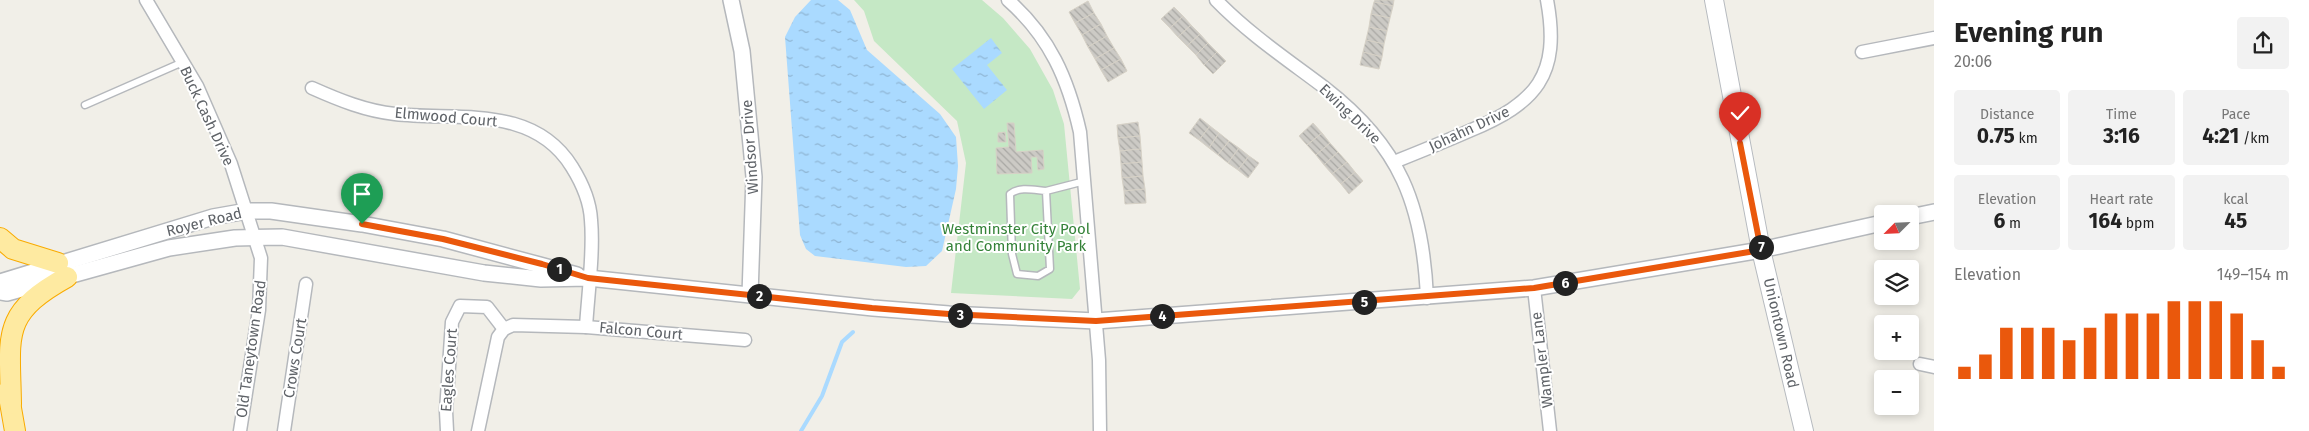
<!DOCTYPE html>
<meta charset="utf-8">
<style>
body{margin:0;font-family:"Fira Sans",sans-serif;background:#f2f2f2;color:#222;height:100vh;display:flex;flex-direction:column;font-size:19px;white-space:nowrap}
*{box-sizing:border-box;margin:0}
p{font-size:16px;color:#767676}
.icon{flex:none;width:28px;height:28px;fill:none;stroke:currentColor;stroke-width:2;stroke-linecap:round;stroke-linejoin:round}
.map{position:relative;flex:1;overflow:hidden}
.panel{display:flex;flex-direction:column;background:#fff;width:375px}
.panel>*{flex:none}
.needle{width:32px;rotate:246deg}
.fabs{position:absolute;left:1874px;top:205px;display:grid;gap:10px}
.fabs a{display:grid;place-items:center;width:45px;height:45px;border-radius:5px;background:#fff;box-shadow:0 2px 8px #0003;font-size:25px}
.pin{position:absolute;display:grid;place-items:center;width:42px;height:42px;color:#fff;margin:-51px -21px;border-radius:50% 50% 50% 0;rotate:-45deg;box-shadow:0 0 5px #0007}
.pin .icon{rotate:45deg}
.km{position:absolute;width:25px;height:25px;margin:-12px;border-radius:50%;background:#222;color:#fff;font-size:14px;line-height:25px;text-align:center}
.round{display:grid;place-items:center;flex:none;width:52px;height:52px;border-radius:5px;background:#f2f2f2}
.overview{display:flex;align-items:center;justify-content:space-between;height:85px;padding:0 20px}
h1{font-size:28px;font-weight:700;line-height:38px}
.figures{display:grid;grid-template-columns:repeat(3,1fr);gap:8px;height:85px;padding:5px 20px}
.figures div{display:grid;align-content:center;border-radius:5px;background:#f2f2f2;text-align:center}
.figures b{font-size:21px;font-weight:700}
.figures small{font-size:14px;font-weight:400}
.figures p{font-size:14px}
.chart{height:140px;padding:10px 20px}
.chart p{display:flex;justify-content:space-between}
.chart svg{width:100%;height:90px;margin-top:5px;stroke:#ea580c;stroke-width:6}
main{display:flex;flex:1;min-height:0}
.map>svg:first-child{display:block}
</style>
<main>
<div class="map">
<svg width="1934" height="431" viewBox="0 0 1934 431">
<defs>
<pattern id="water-ripples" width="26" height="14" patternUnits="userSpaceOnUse" patternTransform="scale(1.25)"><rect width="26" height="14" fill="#aadaff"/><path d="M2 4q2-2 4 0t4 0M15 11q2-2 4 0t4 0" fill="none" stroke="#8eb4d2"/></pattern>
<pattern id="building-back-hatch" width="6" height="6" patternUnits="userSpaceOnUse" patternTransform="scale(1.25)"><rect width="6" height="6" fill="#cccac5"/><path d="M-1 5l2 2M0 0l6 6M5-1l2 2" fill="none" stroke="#a9a8a4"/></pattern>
</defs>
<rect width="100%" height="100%" fill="#f1efe8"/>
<path fill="#c5e8c5" d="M854,0H982L1003,18L1030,49L1053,90L1064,124L1080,289L1072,299L951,293L966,163L957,121L874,41L864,11Z"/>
<g fill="url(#water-ripples)">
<path d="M811,0H838L850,10L867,50L940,114L956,137L958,166L956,189L942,251L926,266L906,267L815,256L806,249L800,235L785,37L795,17Z"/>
<path d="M991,38L1002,53L987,65L1007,90L984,109L952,69Z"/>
</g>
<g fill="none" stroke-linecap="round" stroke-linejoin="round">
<path stroke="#aadaff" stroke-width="4" d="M801,431L822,396L842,342L853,332"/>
</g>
<g fill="url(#building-back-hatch)" stroke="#d6d1c6">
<path d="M1375,0H1394L1393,6L1374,2Z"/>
<path d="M1088,1L1094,13L1075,23L1069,12Z"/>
<path d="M1374,2L1393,6L1390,18L1371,14Z"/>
<path d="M1174,7L1183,16L1170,28L1161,19Z"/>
<path d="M1094,13L1101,24L1082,35L1075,23Z"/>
<path d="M1371,14L1390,18L1387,31L1369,27Z"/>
<path d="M1183,16L1191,25L1178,37L1170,28Z"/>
<path d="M1101,24L1107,36L1088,47L1082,35Z"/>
<path d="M1191,25L1200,34L1187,46L1178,37Z"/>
<path d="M1369,27L1387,31L1384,44L1366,40Z"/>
<path d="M1200,34L1208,43L1196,55L1187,46Z"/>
<path d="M1107,36L1114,48L1095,59L1088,47Z"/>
<path d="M1366,40L1384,44L1382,57L1363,52Z"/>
<path d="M1208,43L1217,52L1204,65L1196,55Z"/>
<path d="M1114,48L1121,59L1101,70L1095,59Z"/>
<path d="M1217,52L1226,61L1213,74L1204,65Z"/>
<path d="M1363,52L1382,57L1379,69L1360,65Z"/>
<path d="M1121,59L1127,71L1108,82L1101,70Z"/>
<path d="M1200,118L1210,126L1199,140L1189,133Z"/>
<path d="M1138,122L1140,136L1118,138L1117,125Z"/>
<path d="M1007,123H1014L1016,152L1043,150L1044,169L1038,170L1037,157H1031L1032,173L997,174L996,148L1009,147Z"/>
<path d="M1313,123L1322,133L1307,145L1299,136Z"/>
<path d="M1210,126L1219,133L1209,148L1199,140Z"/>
<path d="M1005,132L1006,142H998V133Z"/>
<path d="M1219,133L1229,141L1218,155L1209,148Z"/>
<path d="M1322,133L1330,143L1316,155L1307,145Z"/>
<path d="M1140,136L1141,149L1120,151L1118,138Z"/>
<path d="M1229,141L1239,148L1228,163L1218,155Z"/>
<path d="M1330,143L1338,152L1324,165L1316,155Z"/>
<path d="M1239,148L1249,156L1238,170L1228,163Z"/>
<path d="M1141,149L1142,162L1121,164L1120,151Z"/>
<path d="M1338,152L1347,162L1332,174L1324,165Z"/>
<path d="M1249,156L1259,163L1248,178L1238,170Z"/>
<path d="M1142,162L1143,176L1122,178L1121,164Z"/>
<path d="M1347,162L1355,172L1341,184L1332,174Z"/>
<path d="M1355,172L1363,181L1349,194L1341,184Z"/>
<path d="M1143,176L1145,189L1124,191L1122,178Z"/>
<path d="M1145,189L1146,203L1125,204L1124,191Z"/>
</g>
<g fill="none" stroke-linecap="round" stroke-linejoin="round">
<defs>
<g id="service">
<path d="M85,105L183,62"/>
<path d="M1046,191C1034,190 1020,186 1010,194L1012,254L1017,274L1038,276L1050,269L1046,191L1085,181"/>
</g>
<g id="minor">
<path d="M146,0L197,86L231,164L261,258L259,310L240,431"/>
<path d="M1008,0C1050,37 1068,79 1080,132L1099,360L1100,431"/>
<path d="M1216,0C1249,34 1288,60 1325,88C1400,146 1423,205 1427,298"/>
<path d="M1862,52L1934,38"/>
<path d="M312,88C339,100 366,111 395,114C458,121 533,104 572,167C582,183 590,201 591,220C594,252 588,294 586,327"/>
<path d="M1394,162C1419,152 1444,142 1469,131C1536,103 1561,76 1547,0"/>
<path d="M1534,288L1550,431"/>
<path d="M1920,364L1934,367"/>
<path d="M284,431L306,284"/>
<path d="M447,431L446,411L452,322L460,306L487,307L504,329"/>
<path d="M478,431L498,337L504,329L513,325L586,327L745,340"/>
</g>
<g id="tertiary">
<path d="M731,0L742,51L754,177L750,295"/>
<path d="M1910,217L1934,212"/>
<path d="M0,282L213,217L247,211H271L362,224L443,239L577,275"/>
<path d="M0,292L7,293L169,248L235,238L282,237L484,273L541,279L588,278L873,308L949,314L1096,321L1534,288L1761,250L1882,223"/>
</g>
<path id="secondary" d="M1714,0L1761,250L1804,431"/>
<g id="trunk">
<path d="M0,238L13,249L58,263"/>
<path d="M8,391L15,431"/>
<path d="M11,404C10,335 0,314 67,277"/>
</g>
</defs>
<use href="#service" stroke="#b5b8bc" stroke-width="9"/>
<use href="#minor" stroke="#b5b8bc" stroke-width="15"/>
<use href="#tertiary" stroke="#b5b8bc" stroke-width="18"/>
<use href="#secondary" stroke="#b6babf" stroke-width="20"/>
<use href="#trunk" stroke="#f9ab00" stroke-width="22"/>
<use href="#service" stroke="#fff" stroke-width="6"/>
<use href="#minor" stroke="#fff" stroke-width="12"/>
<use href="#tertiary" stroke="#fff" stroke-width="15"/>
<use href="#secondary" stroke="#fff" stroke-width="18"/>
<use href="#trunk" stroke="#feeaa1" stroke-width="20"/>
</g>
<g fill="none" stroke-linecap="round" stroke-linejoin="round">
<defs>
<path id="route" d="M362,224L443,239L542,264L588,278L872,308L949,314L1096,321L1534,288L1761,250L1740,143"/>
</defs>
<use href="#route" stroke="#fff" stroke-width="10"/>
<use href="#route" stroke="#ea580c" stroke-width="6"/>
</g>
<g text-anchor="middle" stroke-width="4" stroke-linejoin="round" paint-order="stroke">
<g font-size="15" fill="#5f6368" stroke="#fff">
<text transform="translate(1350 114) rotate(44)" y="5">Ewing Drive</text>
<text transform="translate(207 116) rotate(65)" y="5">Buck Cash Drive</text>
<text transform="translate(446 117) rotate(5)" y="5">Elmwood Court</text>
<text transform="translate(1469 129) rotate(-25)" y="5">Johahn Drive</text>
<text transform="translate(750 147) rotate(-94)" y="5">Windsor Drive</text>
<text transform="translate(204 222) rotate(-14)" y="5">Royer Road</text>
<text transform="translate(641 331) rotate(5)" y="5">Falcon Court</text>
<text transform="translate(1781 333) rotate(77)" y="5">Uniontown Road</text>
<text transform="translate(251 349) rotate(-82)" y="5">Old Taneytown Road</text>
<text transform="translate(295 358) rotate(-81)" y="5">Crows Court</text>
<text transform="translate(1542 360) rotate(-97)" y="5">Wampler Lane</text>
<text transform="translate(449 370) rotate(-86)" y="5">Eagles Court</text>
</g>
<g font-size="15" fill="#348238" stroke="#fff">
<text x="1016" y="234">Westminster City Pool<tspan x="1016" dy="17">and Community Park</tspan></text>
</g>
</g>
</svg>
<div class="fabs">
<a><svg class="needle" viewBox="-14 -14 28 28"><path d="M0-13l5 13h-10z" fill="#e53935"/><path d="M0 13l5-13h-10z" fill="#767676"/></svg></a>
<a><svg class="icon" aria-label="layers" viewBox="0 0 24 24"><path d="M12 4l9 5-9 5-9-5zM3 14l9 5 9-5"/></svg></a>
<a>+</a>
<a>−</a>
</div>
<div class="pin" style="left:362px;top:224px;background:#1e9e55"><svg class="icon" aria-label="arrive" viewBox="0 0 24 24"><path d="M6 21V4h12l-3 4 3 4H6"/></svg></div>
<div class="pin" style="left:1740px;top:143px;background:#d93025"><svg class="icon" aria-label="check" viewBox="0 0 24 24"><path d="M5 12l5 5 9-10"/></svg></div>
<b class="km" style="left:559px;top:269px">1</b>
<b class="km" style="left:759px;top:296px">2</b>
<b class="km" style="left:960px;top:315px">3</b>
<b class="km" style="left:1162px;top:316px">4</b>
<b class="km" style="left:1364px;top:302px">5</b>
<b class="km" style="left:1565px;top:283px">6</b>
<b class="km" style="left:1761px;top:247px">7</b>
</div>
<section class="panel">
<div class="overview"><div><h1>Evening run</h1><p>20:06</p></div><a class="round"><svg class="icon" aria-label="share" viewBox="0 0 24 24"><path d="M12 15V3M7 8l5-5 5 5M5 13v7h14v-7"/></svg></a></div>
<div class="figures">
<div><p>Distance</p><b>0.75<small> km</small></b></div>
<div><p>Time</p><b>3:16</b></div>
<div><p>Pace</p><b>4:21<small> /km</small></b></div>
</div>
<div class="figures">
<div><p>Elevation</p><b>6<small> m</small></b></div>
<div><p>Heart rate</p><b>164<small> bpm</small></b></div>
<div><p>kcal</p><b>45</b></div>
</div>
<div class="chart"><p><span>Elevation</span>149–154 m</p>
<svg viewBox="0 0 160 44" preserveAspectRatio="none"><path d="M5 44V38M15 44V32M25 44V19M35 44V19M45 44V19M55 44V25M65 44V19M75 44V12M85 44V12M95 44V12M105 44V6M115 44V6M125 44V6M135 44V12M145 44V25M155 44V38"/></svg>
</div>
</section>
</main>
